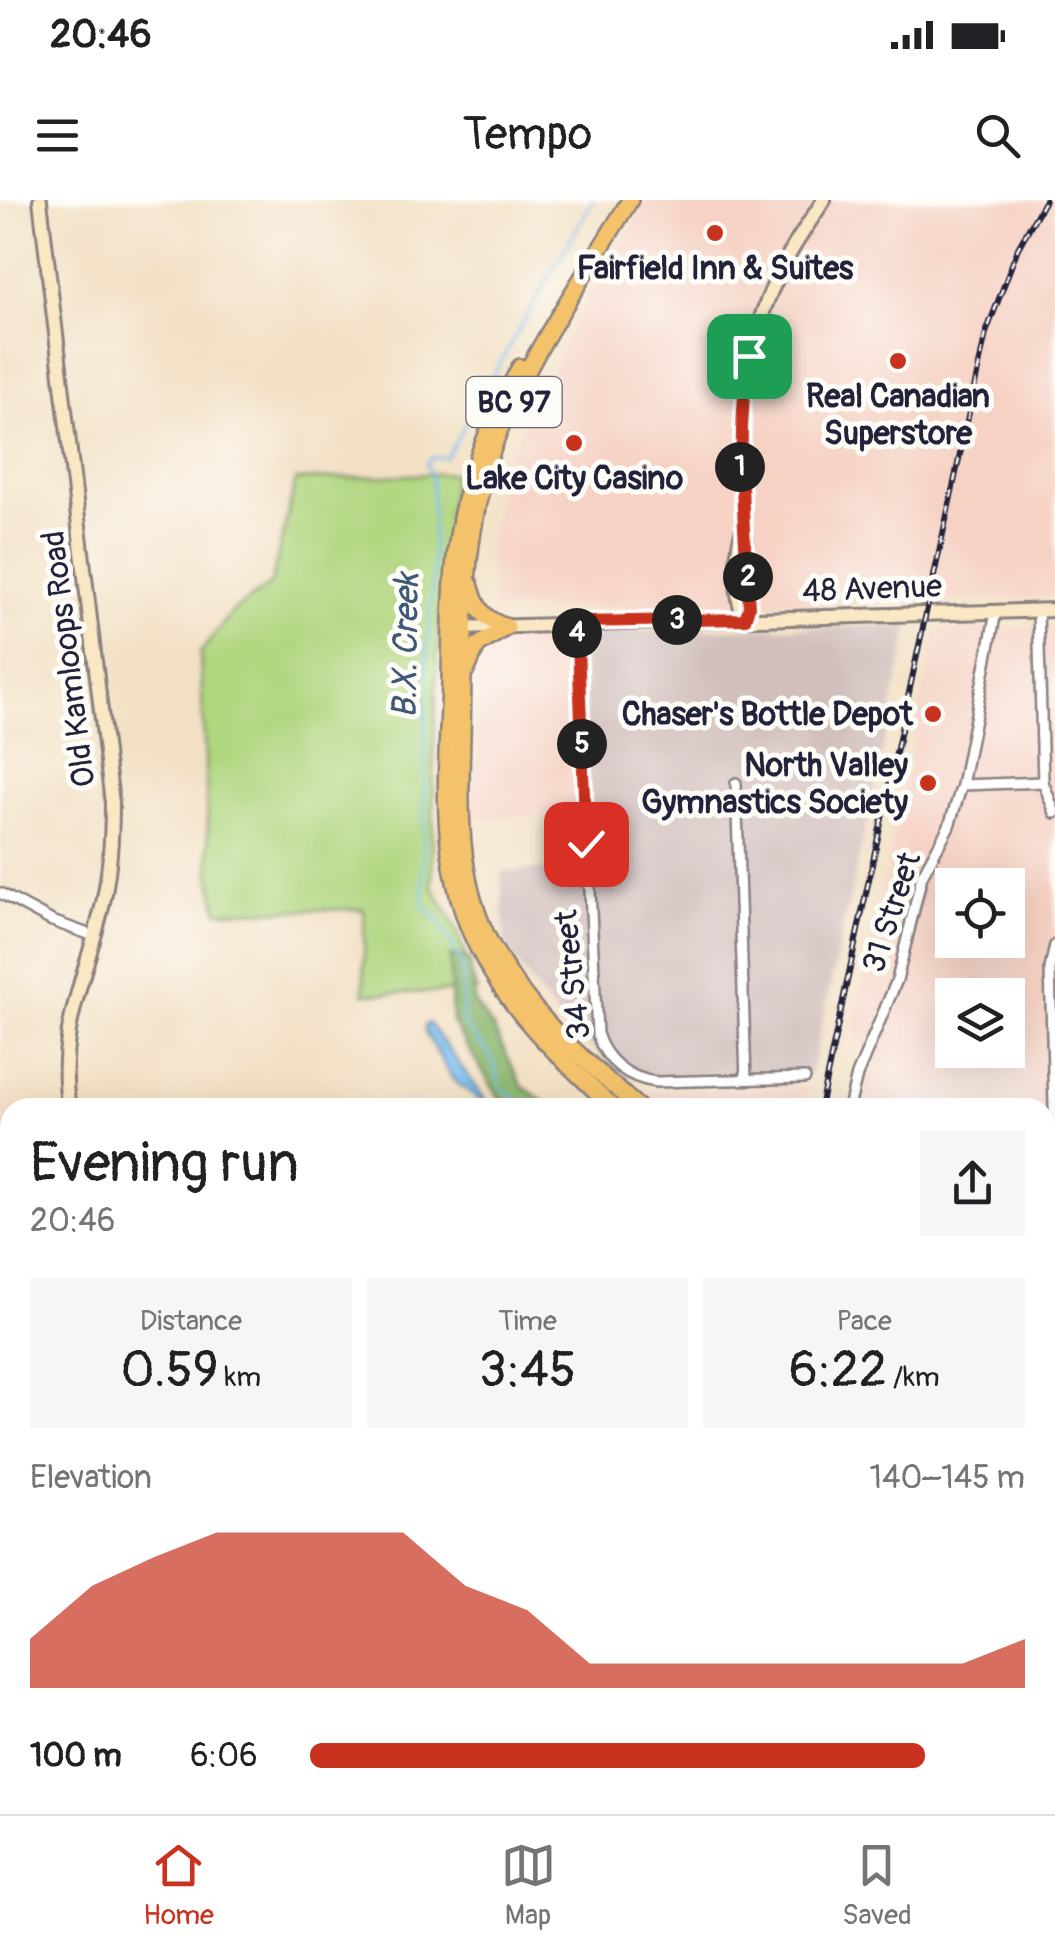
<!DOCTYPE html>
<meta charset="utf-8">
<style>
body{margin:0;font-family:Pangolin,sans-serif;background:#f6f6f6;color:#202124;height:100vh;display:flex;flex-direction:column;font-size:38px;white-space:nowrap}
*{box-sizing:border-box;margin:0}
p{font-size:32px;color:#757577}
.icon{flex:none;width:55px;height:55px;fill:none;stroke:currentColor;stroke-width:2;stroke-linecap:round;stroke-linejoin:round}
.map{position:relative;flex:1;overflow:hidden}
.panel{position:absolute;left:0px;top:898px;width:1055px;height:718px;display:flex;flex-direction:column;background:#fff;border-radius:30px 30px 0 0;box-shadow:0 10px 40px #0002}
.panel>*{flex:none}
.controls{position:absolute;left:935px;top:668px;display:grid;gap:20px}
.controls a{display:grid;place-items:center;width:90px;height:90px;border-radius:0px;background:#fff;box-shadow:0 10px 40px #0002;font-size:50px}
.pin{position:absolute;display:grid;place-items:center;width:85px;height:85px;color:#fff;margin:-42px;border-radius:20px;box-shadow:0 5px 15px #0006}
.km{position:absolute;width:50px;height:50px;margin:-25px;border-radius:50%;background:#222;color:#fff;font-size:28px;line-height:50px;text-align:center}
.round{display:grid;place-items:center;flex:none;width:105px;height:105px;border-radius:0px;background:#f6f6f6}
.summary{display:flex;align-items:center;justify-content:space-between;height:170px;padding:0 30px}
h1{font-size:55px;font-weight:600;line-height:75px}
.metrics{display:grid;grid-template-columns:repeat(3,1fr);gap:15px;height:170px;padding:10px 30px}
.metrics div{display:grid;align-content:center;border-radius:0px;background:#f6f6f6;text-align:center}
.metrics b{font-size:50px;font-weight:600}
.metrics small{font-size:28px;font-weight:400}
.metrics p{font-size:28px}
.chart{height:280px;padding:20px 30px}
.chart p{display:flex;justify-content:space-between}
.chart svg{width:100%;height:180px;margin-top:10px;fill:#c8321e;opacity:.7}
ul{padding:0 30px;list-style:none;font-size:32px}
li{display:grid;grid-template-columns:160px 120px 1fr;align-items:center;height:75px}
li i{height:25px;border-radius:12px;background:#c8321e}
.status{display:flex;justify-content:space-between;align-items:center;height:70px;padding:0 50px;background:#fff;direction:ltr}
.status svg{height:28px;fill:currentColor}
header{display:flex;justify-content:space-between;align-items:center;height:130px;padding:0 30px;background:#fff;font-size:45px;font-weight:600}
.dock{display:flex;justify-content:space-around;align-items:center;height:140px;border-top:2px solid #e0e0e0;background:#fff;font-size:28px;color:#757577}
.dock a{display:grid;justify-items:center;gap:5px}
.dock .current{color:#c8321e}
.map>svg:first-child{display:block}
</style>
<div class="status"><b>20:46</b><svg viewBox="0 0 49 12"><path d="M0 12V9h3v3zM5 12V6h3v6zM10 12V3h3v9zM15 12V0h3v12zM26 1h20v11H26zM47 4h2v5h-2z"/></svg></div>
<header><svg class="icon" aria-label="menu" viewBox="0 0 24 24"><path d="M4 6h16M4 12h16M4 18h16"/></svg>Tempo<svg class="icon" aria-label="search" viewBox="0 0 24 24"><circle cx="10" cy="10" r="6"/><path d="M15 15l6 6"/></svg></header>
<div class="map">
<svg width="1055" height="1614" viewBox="0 0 1055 1614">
<rect width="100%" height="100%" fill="#fdfcf7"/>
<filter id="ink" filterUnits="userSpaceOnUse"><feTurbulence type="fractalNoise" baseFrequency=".01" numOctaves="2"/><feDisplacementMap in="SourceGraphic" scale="20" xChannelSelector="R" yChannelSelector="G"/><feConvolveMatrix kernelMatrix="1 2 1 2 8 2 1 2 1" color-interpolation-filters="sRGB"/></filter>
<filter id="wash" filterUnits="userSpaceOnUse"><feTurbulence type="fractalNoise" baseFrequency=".0048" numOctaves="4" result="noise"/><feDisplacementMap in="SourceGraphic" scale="40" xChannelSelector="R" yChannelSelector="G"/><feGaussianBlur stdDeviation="2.25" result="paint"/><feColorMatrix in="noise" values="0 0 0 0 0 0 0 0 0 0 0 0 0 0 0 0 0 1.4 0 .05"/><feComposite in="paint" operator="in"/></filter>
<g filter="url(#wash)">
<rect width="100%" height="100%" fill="#f3e0c4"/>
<g fill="#f6d2c4" fill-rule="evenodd">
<path d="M647,0H1055V398L494,409L488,351L505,263L595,82Z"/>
<path d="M1055,427V1293L1045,1294V908L856,907L867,864L854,826L936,429ZM952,685H1008V740H952ZM952,795H1008V850H952Z"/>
<path d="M564,435L570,438L571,446L577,614L472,619L478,458L483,449L504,437Z"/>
<path d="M809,887L805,908L650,907L633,893Z"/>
<path d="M703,1605H770V1614H704Z"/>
<path d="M840,1605V1614H790L792,1607Z"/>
</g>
<g fill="#d1bfbe">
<path d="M910,425L811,873L626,878L559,819L505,747L501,672L593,666L583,452L589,436L594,432Z"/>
<path d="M945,1605H1002V1614H948Z"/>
</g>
<path fill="#b0d67f" stroke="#697c5d" stroke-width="2.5" d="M453,273L440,400L434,540L432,685L455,726L477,791L364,794V709L218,711L210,675L200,453L233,411L271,384L296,280Z"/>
<path fill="#8cb76e" stroke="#576c54" stroke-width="2.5" d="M450,756L470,760L475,804L493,828L522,886L552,907H505L452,822Z"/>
<path fill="#76bced" stroke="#4c6f94" stroke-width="2.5" d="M429,823L485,899L480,900L453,880L425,832V825Z"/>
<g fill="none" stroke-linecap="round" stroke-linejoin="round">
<g stroke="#76bced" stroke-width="2.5">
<path d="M530,908L501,888L491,856L463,824V768L440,723L423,706L426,474L433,368L432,278L426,264L433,257L446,258L593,0"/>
<path d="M657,1614L661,1605"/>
</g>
</g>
</g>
<g filter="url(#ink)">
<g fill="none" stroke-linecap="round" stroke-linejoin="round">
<defs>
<g id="street">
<path d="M1038,411L1043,582L1055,613"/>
<path d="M577,423L597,834C606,862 628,878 656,882L805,878"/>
<path d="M736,583L746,879"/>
<path d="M962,585L1043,582"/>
<path d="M0,693L52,721L94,736"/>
<path d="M1055,745L1050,769L1055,940"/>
<path d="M849,908L857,875L897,780L922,676L949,626L962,585L996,412"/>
<path d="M4,1372L6,1408"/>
<path d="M0,1450L10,1449"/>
<path d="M1045,1590H1055"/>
<path d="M171,1605L174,1614"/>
<path d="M402,1605V1614"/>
<path d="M494,1605V1614"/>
<path d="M595,1605V1614"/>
<path d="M883,1605V1614"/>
</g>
<g id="secondary">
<path d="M40,0L112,603C112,637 110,670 103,703C87,775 55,832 69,908"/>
<path d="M742,332C735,356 734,396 745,419"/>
<path d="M745,419L749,407C744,295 726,186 776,80C789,51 807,26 824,0"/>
<path d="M459,428L1055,410"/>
<path d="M1045,1298H1055"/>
<path d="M33,1614L37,1605"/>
</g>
<g id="highway">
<path d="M630,0C583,79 516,173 489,260C461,350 464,445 462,538C460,608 457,682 492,746C531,817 579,855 639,908"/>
<path d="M520,167C501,203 482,240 471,279C450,345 451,415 450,483C447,571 436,664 477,746C509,812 560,858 614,908"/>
<path d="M470,384C476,407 483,420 507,427"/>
<path d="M467,469L477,446L507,427"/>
<path d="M780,1605L781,1614"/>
</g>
</defs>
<use href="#street" stroke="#8a8180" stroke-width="14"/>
<use href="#secondary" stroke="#8a8180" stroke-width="18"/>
<use href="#highway" stroke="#8a8180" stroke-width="20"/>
<use href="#street" stroke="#fff" stroke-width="9"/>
<use href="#secondary" stroke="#fae7c3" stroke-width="12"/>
<use href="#highway" stroke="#f3c26a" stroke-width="15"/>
<defs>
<g id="rail">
<path d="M820,908L986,133L1018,48L1045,0"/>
<path d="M938,1605L940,1614"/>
</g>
</defs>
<use href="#rail" stroke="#22223b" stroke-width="6"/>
<use href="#rail" stroke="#fdfcf7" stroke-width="2.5" stroke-dasharray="8" stroke-linecap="butt"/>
</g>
</g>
<g fill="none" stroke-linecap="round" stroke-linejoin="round" filter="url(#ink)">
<defs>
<path id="route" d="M586,644L577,422L745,419L749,407C744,323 735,241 749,156"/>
</defs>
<use href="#route" stroke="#fff" stroke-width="20"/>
<use href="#route" stroke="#c8321e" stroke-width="12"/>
</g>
<g fill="#c8321e" stroke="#fdfcf7" stroke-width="4">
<circle cx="715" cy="33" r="10"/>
<circle cx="898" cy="161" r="10"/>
<circle cx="574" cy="243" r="10"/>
<circle cx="933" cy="514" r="10"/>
<circle cx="928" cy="583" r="10"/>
</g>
<g text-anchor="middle" stroke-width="10" stroke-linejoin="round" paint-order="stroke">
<rect fill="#fdfcf7" stroke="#646373" stroke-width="2.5" x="466.5" y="177" width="95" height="50" rx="8"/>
<g font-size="30" font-weight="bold" fill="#22223b">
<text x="514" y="212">BC 97</text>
</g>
<g font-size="32" font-weight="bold" fill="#22223b" stroke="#fdfcf7">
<text x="715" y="79">Fairfield Inn &amp; Suites</text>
<text x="898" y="207">Real Canadian<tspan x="898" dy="37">Superstore</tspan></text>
<text x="574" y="289">Lake City Casino</text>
<text x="913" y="525" text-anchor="end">Chaser's Bottle Depot</text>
<text x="908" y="576" text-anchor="end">North Valley<tspan x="908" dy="37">Gymnastics Society</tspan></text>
</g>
<g font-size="32" fill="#22223b" stroke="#fdfcf7">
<text transform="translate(872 388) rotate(-2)" y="11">48 Avenue</text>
<text transform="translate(68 459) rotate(-97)" y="11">Old Kamloops Road</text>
<text transform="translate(891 712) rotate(-72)" y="11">31 Street</text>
<text transform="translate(572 775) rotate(-96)" y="11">34 Street</text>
</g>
<g font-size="35" font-style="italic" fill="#3f5879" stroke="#fdfcf7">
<text transform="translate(405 446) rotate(-89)" y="12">B.X. Creek</text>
</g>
</g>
</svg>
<div class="controls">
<a><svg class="icon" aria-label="locate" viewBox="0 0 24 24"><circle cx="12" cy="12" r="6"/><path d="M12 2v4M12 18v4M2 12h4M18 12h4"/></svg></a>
<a><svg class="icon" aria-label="layers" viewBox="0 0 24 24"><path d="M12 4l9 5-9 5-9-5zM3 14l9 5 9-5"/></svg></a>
</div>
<div class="pin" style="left:749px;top:156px;background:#1e9e55"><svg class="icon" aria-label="arrive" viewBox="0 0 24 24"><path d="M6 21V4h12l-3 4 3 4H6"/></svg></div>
<div class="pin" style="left:586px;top:644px;background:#d93025"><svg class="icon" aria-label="check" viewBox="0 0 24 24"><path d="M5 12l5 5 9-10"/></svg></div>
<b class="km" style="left:740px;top:267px">1</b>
<b class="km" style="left:748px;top:377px">2</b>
<b class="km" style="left:677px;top:420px">3</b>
<b class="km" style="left:577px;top:433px">4</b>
<b class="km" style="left:582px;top:544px">5</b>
<section class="panel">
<div class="summary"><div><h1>Evening run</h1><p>20:46</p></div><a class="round"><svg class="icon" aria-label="share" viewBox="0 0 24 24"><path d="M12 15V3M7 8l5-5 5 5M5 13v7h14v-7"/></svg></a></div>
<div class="metrics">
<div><p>Distance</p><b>0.59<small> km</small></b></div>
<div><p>Time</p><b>3:45</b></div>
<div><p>Pace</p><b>6:22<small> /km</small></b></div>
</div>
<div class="chart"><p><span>Elevation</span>140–145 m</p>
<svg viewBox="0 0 160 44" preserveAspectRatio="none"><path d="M0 44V32L10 19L20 12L30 6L40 6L50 6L60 6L70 19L80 25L90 38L100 38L110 38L120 38L130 38L140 38L150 38L160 32V44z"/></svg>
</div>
<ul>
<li><b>100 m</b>6:06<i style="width:86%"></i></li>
</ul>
</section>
</div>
<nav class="dock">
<a class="current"><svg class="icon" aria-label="home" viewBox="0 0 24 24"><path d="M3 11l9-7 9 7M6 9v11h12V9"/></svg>Home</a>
<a><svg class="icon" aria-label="map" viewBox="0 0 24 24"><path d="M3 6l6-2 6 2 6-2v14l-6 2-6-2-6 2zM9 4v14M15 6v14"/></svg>Map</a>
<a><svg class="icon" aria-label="saved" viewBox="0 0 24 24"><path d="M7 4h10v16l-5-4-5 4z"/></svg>Saved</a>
</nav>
